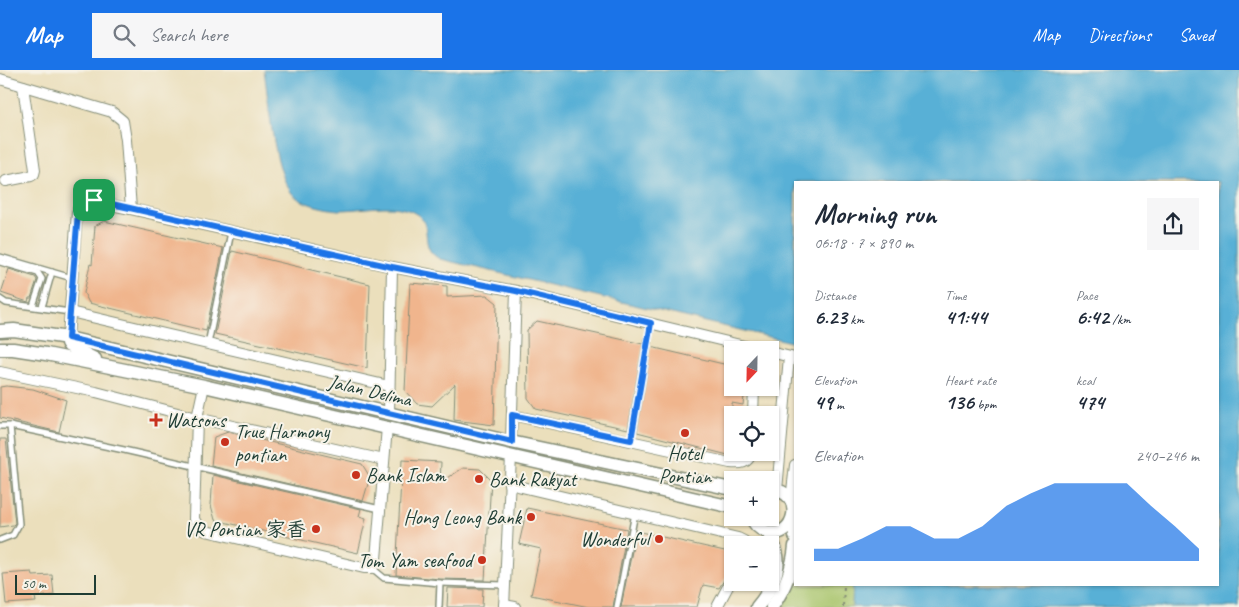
<!DOCTYPE html>
<meta charset="utf-8">
<style>
body{margin:0;font-family:Caveat,"LXGW WenKai TC",sans-serif;background:#f6f6f7;color:#1f2937;height:100vh;display:flex;flex-direction:column;font-size:19px;white-space:nowrap}
*{box-sizing:border-box;margin:0}
p{font-size:16px;color:#747a83}
.icon{flex:none;width:28px;height:28px;fill:none;stroke:currentColor;stroke-width:2;stroke-linecap:round;stroke-linejoin:round}
.map{position:relative;flex:1;overflow:hidden}
.drawer{position:absolute;left:794px;top:111px;width:425px;height:405px;display:flex;flex-direction:column;background:#fff;border-radius:0px;box-shadow:0 1px 4px #0004}
.drawer>*{flex:none}
.needle{width:32px;rotate:202deg}
.buttons{position:absolute;left:724px;top:271px;display:grid;gap:10px}
.buttons a{display:grid;place-items:center;width:55px;height:55px;border-radius:0px;background:#fff;box-shadow:0 1px 4px #0004;font-size:25px}
.scale{position:absolute;left:15px;bottom:12px;width:81px;box-sizing:border-box;padding-left:5px;border:2px solid #1f3d34;border-top:0;font-size:14px;line-height:18px;white-space:nowrap;color:#1f3d34;-webkit-text-stroke:4px #f7f3e8;paint-order:stroke}
.pin{position:absolute;display:grid;place-items:center;width:42px;height:42px;color:#fff;margin:-21px;border-radius:10px;box-shadow:0 2px 8px #0006}
.round{display:grid;place-items:center;flex:none;width:52px;height:52px;border-radius:0px;background:#f6f6f7}
.head{display:flex;align-items:center;justify-content:space-between;height:85px;padding:0 20px}
h1{font-size:28px;font-weight:600;line-height:38px}
.figures{display:grid;grid-template-columns:repeat(3,1fr);gap:8px;height:85px;padding:5px 20px}
.figures div{display:grid;align-content:center}
.figures b{font-size:21px;font-weight:600}
.figures small{font-size:14px;font-weight:400}
.figures p{font-size:14px}
.chart{height:140px;padding:10px 20px}
.chart p{display:flex;justify-content:space-between}
.chart svg{width:100%;height:90px;margin-top:5px;fill:#1a73e8;opacity:.7}
header{display:flex;align-items:center;gap:30px;box-sizing:border-box;height:70px;padding:0 25px;background:#1a73e8;color:#fff}
header strong{font-size:24px}
nav{display:flex;gap:28px;margin-inline-start:auto;font-size:18px}
.search{width:350px;height:45px;background:#f6f6f7;display:flex;align-items:center;gap:12px;box-sizing:border-box;padding:0 18px;border-radius:0px;color:#747a83;font-size:19px}
.map>svg:first-child{display:block}
</style>
<header>
<strong>Map</strong>
<div class="search"><svg class="icon" aria-label="search" viewBox="0 0 24 24"><circle cx="10" cy="10" r="6"/><path d="M15 15l6 6"/></svg>Search here</div>
<nav><a>Map</a><a>Directions</a><a>Saved</a></nav>
</header>
<div class="map">
<svg width="1239" height="537" viewBox="0 0 1239 537">
<rect width="100%" height="100%" fill="#f7f3e8"/>
<filter id="ink" filterUnits="userSpaceOnUse"><feTurbulence type="fractalNoise" baseFrequency=".02" numOctaves="2"/><feDisplacementMap in="SourceGraphic" scale="10" xChannelSelector="R" yChannelSelector="G"/><feConvolveMatrix kernelMatrix="1 2 1 2 8 2 1 2 1" color-interpolation-filters="sRGB"/></filter>
<filter id="wash" filterUnits="userSpaceOnUse"><feTurbulence type="fractalNoise" baseFrequency=".0096" numOctaves="4" result="noise"/><feDisplacementMap in="SourceGraphic" scale="20" xChannelSelector="R" yChannelSelector="G"/><feGaussianBlur stdDeviation="1.12" result="paint"/><feColorMatrix in="noise" values="0 0 0 0 0 0 0 0 0 0 0 0 0 0 0 0 0 1.4 0 .05"/><feComposite in="paint" operator="in"/></filter>
<g filter="url(#wash)">
<rect width="100%" height="100%" fill="#ebdfbc"/>
<path fill="#a7c46b" stroke="#638050" d="M795,513V515H853L852,537H781Z"/>
<path fill="#59b0d6" stroke="#3c7685" d="M264,0H1239V537H852L853,515H1218V112H795V273L440,189C414,176 440,151 408,140C389,133 360,140 339,140C326,139 299,134 291,122C273,97 269,32 264,0Z"/>
<g id="blocks">
<g fill="#f0b58d">
<path d="M104,151L223,178L206,261L89,233L84,223L90,194L92,195L95,156Z"/>
<path d="M232,181L370,214L367,298L215,264Z"/>
<path d="M9,199L35,207L37,210L31,228H29L28,232L1,223Z"/>
<path d="M410,213L447,216V227L487,225L497,233L494,355L454,350L455,314L432,336L417,334L405,321Z"/>
<path d="M537,251L643,274L628,359L536,339L528,328L527,260Z"/>
<path d="M651,277L732,296V318H745L743,335L732,333V386L637,362Z"/>
<path d="M6,316L33,319L66,330L59,362L0,348V317Z"/>
<path d="M228,362L362,394L370,407L363,431L211,396L214,367Z"/>
<path d="M0,369H6L15,453L13,455L0,457Z"/>
<path d="M402,390L441,392L440,413L463,398L480,399L491,410L485,510L440,509L396,505Z"/>
<path d="M213,405L361,439L359,446L366,448L358,483L215,450L211,435Z"/>
<path d="M527,438L627,459L613,537H589L531,525L541,479L519,474Z"/>
<path d="M636,461L729,482L732,490L728,504L719,518L703,515L697,537H621Z"/>
<path d="M32,502L33,506L52,505L54,525L35,527L36,532L6,534L3,504Z"/>
<path d="M448,518L483,519L482,537H447Z"/>
</g>
</g>
</g>
<g filter="url(#ink)">
<use href="#blocks" fill-opacity="0" stroke="#858e78" stroke-width="1"/>
<g fill="none" stroke-linecap="round" stroke-linejoin="round">
<defs>
<g id="service">
<path d="M0,187L72,208"/>
<path d="M0,192L38,203L42,209L33,236"/>
<path d="M0,229L6,233L70,242"/>
<path d="M42,237L52,202"/>
<path d="M208,274L231,162"/>
<path d="M0,356H10L124,380L380,439"/>
<path d="M631,370L651,253"/>
<path d="M0,470L13,465L19,454L10,356"/>
<path d="M372,498L384,508L440,513L504,515"/>
<path d="M439,537L440,513"/>
<path d="M617,537L635,443"/>
</g>
<g id="minor">
<path d="M0,9L112,42L123,51L126,70L131,139"/>
<path d="M6,111L31,106L34,104L35,100L23,16"/>
<path d="M70,242L389,316"/>
<path d="M68,268L77,142L80,134L86,130L131,139L392,197L516,221L761,280"/>
<path d="M770,282L795,288"/>
<path d="M0,302L96,322L197,348L384,390"/>
<path d="M204,316L197,348L194,449L199,458L206,461L364,498H372L375,494L376,489L387,357"/>
<path d="M389,344L392,197"/>
<path d="M512,345L730,393C741,394 748,394 752,382"/>
<path d="M753,345L754,318"/>
<path d="M511,372L516,221"/>
<path d="M509,414L738,468L744,471L747,475"/>
<path d="M777,420L789,287"/>
<path d="M791,430L795,395"/>
<path d="M504,535L515,537"/>
<path d="M504,537L511,386"/>
<path d="M717,537L732,509"/>
</g>
<g id="tertiary">
<path d="M0,261L14,260L68,268L511,372L732,419"/>
<path d="M68,268L67,273L69,276L95,289"/>
<path d="M0,279H13L46,284L204,316L732,437"/>
<path d="M752,448C754,454 758,458 765,461C795,474 808,419 770,420"/>
<path d="M792,450L795,466"/>
<path d="M757,537C769,523 782,500 776,481C774,475 771,469 768,462"/>
<path d="M772,537C785,518 793,499 795,476"/>
</g>
</defs>
<use href="#service" stroke="#858e78" stroke-width="8"/>
<use href="#minor" stroke="#858e78" stroke-width="12"/>
<use href="#tertiary" stroke="#858e78" stroke-width="15"/>
<path stroke="#858e78" stroke-width="2" stroke-dasharray="4 4" stroke-linecap="butt" d="M843,537L844,515"/>
<use href="#service" stroke="#fff" stroke-width="5"/>
<use href="#minor" stroke="#fff" stroke-width="10"/>
<use href="#tertiary" stroke="#fff" stroke-width="12"/>
</g>
</g>
<g fill="none" stroke-linecap="round" stroke-linejoin="round" filter="url(#ink)">
<defs>
<path id="route" d="M86,130H94L392,197L516,221L651,253L631,370L512,345V372L68,268L78,142L80,134Z"/>
</defs>
<use href="#route" stroke="#fff" stroke-width="10"/>
<use href="#route" stroke="#1a73e8" stroke-width="6"/>
</g>
<g fill="#c8321e" stroke="#f7f3e8" stroke-width="2">
<path d="M153.5 342.5h5v5h5v5h-5v5h-5v-5h-5v-5h5z"/>
<circle cx="685" cy="363" r="5"/>
<circle cx="225" cy="372" r="5"/>
<circle cx="356" cy="405" r="5"/>
<circle cx="479" cy="409" r="5"/>
<circle cx="531" cy="447" r="5"/>
<circle cx="316" cy="459" r="5"/>
<circle cx="659" cy="469" r="5"/>
<circle cx="482" cy="490" r="5"/>
</g>
<g text-anchor="middle" stroke-width="4" stroke-linejoin="round" paint-order="stroke">
<g font-size="20" fill="#1f3d34" stroke="#f7f3e8">
<text transform="translate(370 320) rotate(13)" y="7">Jalan Delima</text>
</g>
<g font-size="20" fill="#1f3d34" stroke="#f7f3e8" text-anchor="start">
<text x="166" y="357">Watsons</text>
<text x="235" y="368">True Harmony<tspan x="235" dy="23">pontian</tspan></text>
<text x="685" y="390" text-anchor="middle">Hotel<tspan x="685" dy="23">Pontian</tspan></text>
<text x="366" y="412">Bank Islam</text>
<text x="489" y="416">Bank Rakyat</text>
<text x="521" y="454" text-anchor="end">Hong Leong Bank</text>
<text x="306" y="466" text-anchor="end">VR Pontian 家香</text>
<text x="649" y="476" text-anchor="end">Wonderful</text>
<text x="472" y="497" text-anchor="end">Tom Yam seafood</text>
</g>
</g>
</svg>
<div class="buttons">
<a><svg class="needle" viewBox="-14 -14 28 28"><path d="M0-13l5 13h-10z" fill="#e53935"/><path d="M0 13l5-13h-10z" fill="#747a83"/></svg></a>
<a><svg class="icon" aria-label="locate" viewBox="0 0 24 24"><circle cx="12" cy="12" r="6"/><path d="M12 2v4M12 18v4M2 12h4M18 12h4"/></svg></a>
<a>+</a>
<a>−</a>
</div>
<div class="scale">50 m</div>
<div class="pin" style="left:94px;top:130px;background:#1e9e55"><svg class="icon" aria-label="arrive" viewBox="0 0 24 24"><path d="M6 21V4h12l-3 4 3 4H6"/></svg></div>
<section class="drawer">
<div class="head"><div><h1>Morning run</h1><p>06:18 · 7 × 890 m</p></div><a class="round"><svg class="icon" aria-label="share" viewBox="0 0 24 24"><path d="M12 15V3M7 8l5-5 5 5M5 13v7h14v-7"/></svg></a></div>
<div class="figures">
<div><p>Distance</p><b>6.23<small> km</small></b></div>
<div><p>Time</p><b>41:44</b></div>
<div><p>Pace</p><b>6:42<small> /km</small></b></div>
</div>
<div class="figures">
<div><p>Elevation</p><b>49<small> m</small></b></div>
<div><p>Heart rate</p><b>136<small> bpm</small></b></div>
<div><p>kcal</p><b>474</b></div>
</div>
<div class="chart"><p><span>Elevation</span>240–246 m</p>
<svg viewBox="0 0 160 44" preserveAspectRatio="none"><path d="M0 44V38L10 38L20 33L30 27L40 27L50 33L60 33L70 27L80 17L90 11L100 6L110 6L120 6L130 6L140 17L150 27L160 38V44z"/></svg>
</div>
</section>
</div>
